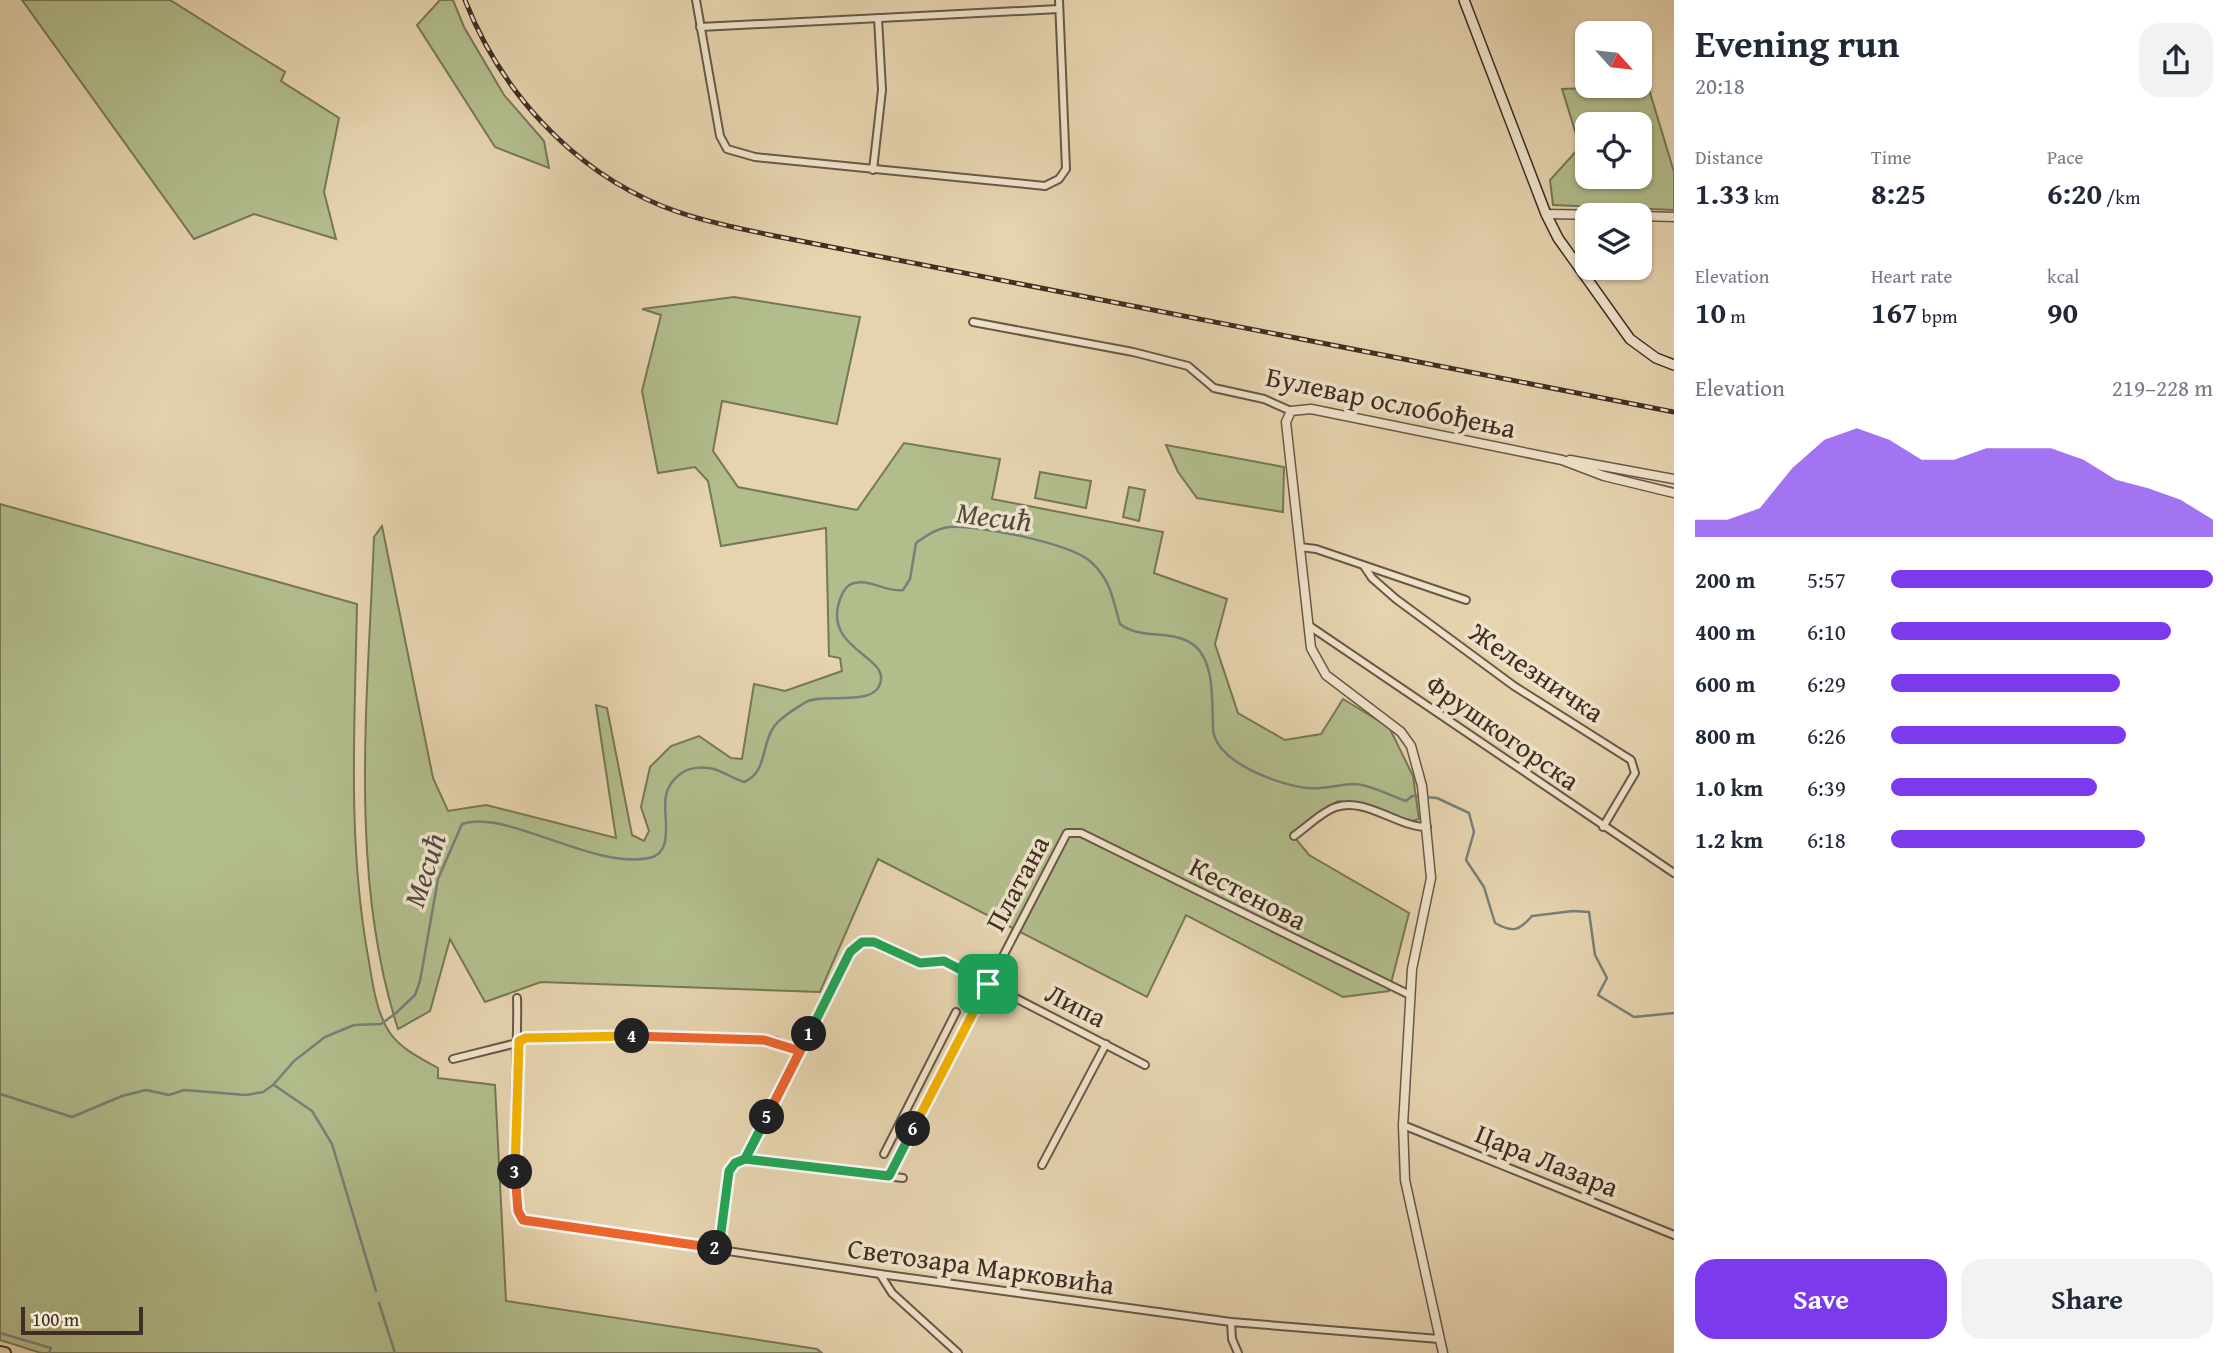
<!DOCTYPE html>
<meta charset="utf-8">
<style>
body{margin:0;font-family:"Gentium Book Plus",serif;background:#f2f2f3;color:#1f2937;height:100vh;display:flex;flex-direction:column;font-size:26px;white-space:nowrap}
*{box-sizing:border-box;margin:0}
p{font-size:23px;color:#747a83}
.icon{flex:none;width:38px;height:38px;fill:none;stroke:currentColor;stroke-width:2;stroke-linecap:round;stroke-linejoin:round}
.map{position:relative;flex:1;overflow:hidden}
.panel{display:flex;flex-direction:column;background:#fff;width:560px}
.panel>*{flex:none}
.needle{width:46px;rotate:117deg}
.fabs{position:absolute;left:1575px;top:21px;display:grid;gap:14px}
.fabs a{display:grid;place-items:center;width:77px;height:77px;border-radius:14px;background:#fff;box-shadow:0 2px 5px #0004;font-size:35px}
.scale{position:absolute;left:21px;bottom:18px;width:122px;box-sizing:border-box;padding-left:7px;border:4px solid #3f2e23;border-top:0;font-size:19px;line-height:24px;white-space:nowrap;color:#3f2e23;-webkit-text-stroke:5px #efe3cb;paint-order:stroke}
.pin{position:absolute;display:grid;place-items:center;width:60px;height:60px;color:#fff;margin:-30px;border-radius:14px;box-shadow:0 4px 10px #0006}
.km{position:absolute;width:35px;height:35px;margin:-18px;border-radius:50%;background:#222;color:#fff;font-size:19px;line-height:35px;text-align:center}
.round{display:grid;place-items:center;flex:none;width:74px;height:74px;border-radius:21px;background:#f2f2f3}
.head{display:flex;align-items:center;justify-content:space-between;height:119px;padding:0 21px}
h1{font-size:38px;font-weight:600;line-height:52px}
.metrics{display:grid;grid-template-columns:repeat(3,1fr);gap:10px;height:119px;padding:7px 21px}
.metrics div{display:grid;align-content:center}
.metrics b{font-size:30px;font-weight:600}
.metrics small{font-size:19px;font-weight:400}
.metrics p{font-size:19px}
.chart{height:196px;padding:14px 21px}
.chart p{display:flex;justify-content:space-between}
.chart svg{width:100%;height:126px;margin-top:7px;fill:#7c3aed;opacity:.7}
.button{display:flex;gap:14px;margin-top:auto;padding:14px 21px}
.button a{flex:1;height:80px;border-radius:21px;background:#7c3aed;color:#fff;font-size:28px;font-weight:600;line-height:80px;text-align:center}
.button a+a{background:#f2f2f3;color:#1f2937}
ul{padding:0 21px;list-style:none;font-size:23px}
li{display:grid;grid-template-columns:112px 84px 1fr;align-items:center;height:52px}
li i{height:18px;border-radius:9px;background:#7c3aed}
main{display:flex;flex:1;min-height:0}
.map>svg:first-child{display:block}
</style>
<main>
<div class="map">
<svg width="1674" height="1353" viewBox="0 0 1674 1353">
<rect width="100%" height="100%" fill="#e6d4af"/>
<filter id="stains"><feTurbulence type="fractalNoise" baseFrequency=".00286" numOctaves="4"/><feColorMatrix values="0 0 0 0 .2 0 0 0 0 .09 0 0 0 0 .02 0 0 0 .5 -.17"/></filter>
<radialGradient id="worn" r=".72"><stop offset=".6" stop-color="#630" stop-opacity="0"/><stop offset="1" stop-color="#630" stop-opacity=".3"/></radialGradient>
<g fill="#b2bd8c" stroke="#787658" stroke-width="2" fill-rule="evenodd">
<path d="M22,0H170L285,72L281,81L339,118L324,192L336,239L254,214L194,239Z"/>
<path d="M440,0H453L464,27L504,95L544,141L549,168L495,147L417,25Z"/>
<path d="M1648,86L1674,172V210L1553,205L1550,180L1580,147L1562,89ZM1587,124H1640V177H1587Z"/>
<path d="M734,297L860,317L837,424L722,401L713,451L738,487L857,510L904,443L1000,459L992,499L1163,532L1154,573L1227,599L1215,644L1238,713L1285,740L1321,734L1343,699L1389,727L1413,776L1419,819L1409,822L1387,811L1338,801L1291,833L1309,855L1409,913L1389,991L1343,997L1186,915L1147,997L878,859L820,992L541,982L485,1002L450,939L430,1011L398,1029C348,875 368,698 374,537L382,526L433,778L448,811L486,805L616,838L596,705L607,708L632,835L644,841L649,831L641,807L650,767L671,746L699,736L731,758L742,759L754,684L785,691L842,671L840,658L829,656L826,528L721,546L708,481L695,467L658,473L642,391L661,315L642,309Z"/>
<path d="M1166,445L1284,467L1283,512L1197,498L1178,472Z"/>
<path d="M1040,472L1091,481L1086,508L1035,498Z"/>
<path d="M1129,487L1145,490L1139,521L1123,517Z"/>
<path d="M0,504L357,604C355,721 347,840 368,956C372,980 376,1013 390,1033C401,1049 422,1059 438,1068V1078L495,1085L506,1301L817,1349L822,1353H41L0,1340Z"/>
</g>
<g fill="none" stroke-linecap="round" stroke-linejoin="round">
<g stroke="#76807a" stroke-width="2.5">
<path d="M274,1085L312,1111L332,1144L376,1291"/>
<path d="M0,1094L72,1117L122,1096L146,1090L169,1095L184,1090L246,1095L263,1092L273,1085L294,1061L325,1037L354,1025L381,1024L396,1013L415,995L420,981L438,879L462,824C504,808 594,870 649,858C656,857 662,852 664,845C672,820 654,795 679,775C688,767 703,766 714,769C724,772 734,779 744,782C767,772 761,747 773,728C779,718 795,709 806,702C823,692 879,709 881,679C883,656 829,648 838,606C840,598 843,588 851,584C867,577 887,593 903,590L910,579L916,543C926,536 937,528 950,527C978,525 1070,543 1091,562C1111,580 1113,600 1120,624C1142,641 1173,628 1195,646C1215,663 1212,704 1213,728C1214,762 1279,785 1307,788C1323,790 1339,784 1355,784C1371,785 1391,796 1406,801L1412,796L1437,798L1469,813L1474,832L1466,860L1484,887L1495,923C1513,933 1519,931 1532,916L1573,911L1589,912L1595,955L1607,978L1598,995L1634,1017L1674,1013"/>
<path d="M379,1303L395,1353"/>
<path d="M0,1333L51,1348L49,1353"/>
</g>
<defs>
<g id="minor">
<path d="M696,0L720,136L727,149L755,157L1045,186L1059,179L1066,169L1059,0"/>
<path d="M700,27L1059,9"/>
<path d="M873,170L882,90L878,18"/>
<path d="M973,322L1133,352L1188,366L1214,388L1264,399L1291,411"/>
<path d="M1300,547L1316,549L1466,600"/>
<path d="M1364,566L1372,578L1396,599L1514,686L1631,760L1635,773L1603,827"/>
<path d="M1308,625L1674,873"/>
<path d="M1294,836C1307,827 1321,812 1336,807C1366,797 1397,827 1427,827"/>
<path d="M517,998C519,1035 508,1201 523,1220L880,1274L1231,1322L1439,1339"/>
<path d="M453,1059L513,1044L526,1038L720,1037L776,1041L800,1051"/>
<path d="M1403,1125L1674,1235"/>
<path d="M884,1154L956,1012"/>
<path d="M745,1159L903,1178"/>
<path d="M1042,1165L1106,1044"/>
<path d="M889,1176L1067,833H1081L1410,995"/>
<path d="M719,1248L729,1171L735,1163L745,1159L850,952L862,942H874L920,963L944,961L1145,1065"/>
<path d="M880,1274L892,1293L958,1353"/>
<path d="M1231,1322L1232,1339L1238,1353"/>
</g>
<g id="tertiary">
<path d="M1546,214L1607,215"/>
<path d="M1640,216L1674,217"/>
<path d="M1570,460L1674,479"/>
<path d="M1443,1353L1405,1180L1403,1125L1412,969L1431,878L1422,786L1411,746L1401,732L1326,675L1311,648L1286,422L1291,411L1311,409L1562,460L1604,476L1674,493"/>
</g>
<path id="secondary" d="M1464,0L1546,214L1558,238L1630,339L1656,358L1674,365"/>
<path id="primary" d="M0,1352L5,1353"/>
</defs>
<use href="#minor" stroke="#695846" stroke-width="10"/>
<use href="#tertiary" stroke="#695846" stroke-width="11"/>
<use href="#secondary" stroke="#3f2e23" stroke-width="12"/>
<use href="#primary" stroke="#3f2e23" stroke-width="14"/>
<use href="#minor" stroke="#efe3cb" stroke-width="6"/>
<use href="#tertiary" stroke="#efe3cb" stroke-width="8"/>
<use href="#secondary" stroke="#efe3cb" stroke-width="9"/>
<use href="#primary" stroke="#e6d4af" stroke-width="10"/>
<defs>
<path id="rail" d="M465,0C500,90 571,169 662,206C697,220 733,227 770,235L1674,412"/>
</defs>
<use href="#rail" stroke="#3f2e23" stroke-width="5"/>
<use href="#rail" stroke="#efe3cb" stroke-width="2.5" stroke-dasharray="8" stroke-linecap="butt"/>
</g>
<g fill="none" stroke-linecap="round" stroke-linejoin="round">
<defs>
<path id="split-1" d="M809,1034L850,952L862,942H874L920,963L944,961L988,984"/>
<path id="split-2" d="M715,1248H719L729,1171L735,1163L745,1159L809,1034"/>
<path id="split-3" d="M515,1172L518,1211L523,1220L715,1248"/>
<path id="split-4" d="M515,1172L519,1041L526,1038L632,1036"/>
<path id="split-5" d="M632,1036L764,1040L800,1051L767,1117"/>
<path id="split-6" d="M767,1117L745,1159L889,1176L913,1129"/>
<path id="split-7" d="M913,1129L988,984"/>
</defs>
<use href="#split-1" stroke="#fff" stroke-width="14"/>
<use href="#split-2" stroke="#fff" stroke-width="14"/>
<use href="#split-3" stroke="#fff" stroke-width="14"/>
<use href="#split-4" stroke="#fff" stroke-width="14"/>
<use href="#split-5" stroke="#fff" stroke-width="14"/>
<use href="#split-6" stroke="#fff" stroke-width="14"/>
<use href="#split-7" stroke="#fff" stroke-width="14"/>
<use href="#split-1" stroke="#22a559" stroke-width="9"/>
<use href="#split-2" stroke="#22a559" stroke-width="9"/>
<use href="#split-3" stroke="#f0652b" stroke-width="9"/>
<use href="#split-4" stroke="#f5b400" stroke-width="9"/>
<use href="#split-5" stroke="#f0652b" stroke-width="9"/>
<use href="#split-6" stroke="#22a559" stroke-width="9"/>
<use href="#split-7" stroke="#f5b400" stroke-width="9"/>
</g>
<g text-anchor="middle" stroke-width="7" stroke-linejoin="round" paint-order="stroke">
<g font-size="28" fill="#3f2e23" stroke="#efe3cb">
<text transform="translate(1391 402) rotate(12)" y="10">Булевар ослобођења</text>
<text transform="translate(1537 672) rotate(34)" y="10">Железничка</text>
<text transform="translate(1503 732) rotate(35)" y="10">Фрушкогорска</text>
<text transform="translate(1017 883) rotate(-62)" y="10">Платана</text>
<text transform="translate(1248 893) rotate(27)" y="10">Кестенова</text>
<text transform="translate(1076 1005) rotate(27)" y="10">Липа</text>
<text transform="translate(1547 1160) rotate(22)" y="10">Цара Лазара</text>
<text transform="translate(981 1266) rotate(8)" y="10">Светозара Марковића</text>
</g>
<g font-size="30" font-style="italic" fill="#514940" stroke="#efe3cb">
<text transform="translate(994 517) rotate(7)" y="10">Месић</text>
<text transform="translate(425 870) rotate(-72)" y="10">Месић</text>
</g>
</g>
<rect width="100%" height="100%" filter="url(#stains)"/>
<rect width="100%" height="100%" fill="url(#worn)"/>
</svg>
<div class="fabs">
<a><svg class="needle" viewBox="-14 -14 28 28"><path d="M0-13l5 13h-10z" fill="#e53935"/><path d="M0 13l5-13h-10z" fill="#747a83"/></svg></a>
<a><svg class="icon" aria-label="locate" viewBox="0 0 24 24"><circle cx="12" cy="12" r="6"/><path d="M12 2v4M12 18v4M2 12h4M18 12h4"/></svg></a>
<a><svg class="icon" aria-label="layers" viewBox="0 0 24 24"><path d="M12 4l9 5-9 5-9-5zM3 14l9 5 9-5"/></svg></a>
</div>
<div class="scale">100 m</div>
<div class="pin" style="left:988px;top:984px;background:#1e9e55"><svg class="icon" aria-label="arrive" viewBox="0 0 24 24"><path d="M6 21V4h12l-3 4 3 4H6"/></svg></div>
<b class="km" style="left:809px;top:1034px">1</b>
<b class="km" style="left:715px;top:1248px">2</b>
<b class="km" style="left:515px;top:1172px">3</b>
<b class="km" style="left:632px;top:1036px">4</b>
<b class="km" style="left:767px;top:1117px">5</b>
<b class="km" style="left:913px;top:1129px">6</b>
</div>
<section class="panel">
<div class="head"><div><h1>Evening run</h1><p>20:18</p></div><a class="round"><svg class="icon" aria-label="share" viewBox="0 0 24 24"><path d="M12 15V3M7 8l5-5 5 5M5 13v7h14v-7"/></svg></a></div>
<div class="metrics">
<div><p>Distance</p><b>1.33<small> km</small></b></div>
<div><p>Time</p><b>8:25</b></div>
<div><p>Pace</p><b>6:20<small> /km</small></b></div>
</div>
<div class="metrics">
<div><p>Elevation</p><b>10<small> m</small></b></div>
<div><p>Heart rate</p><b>167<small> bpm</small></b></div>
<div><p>kcal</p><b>90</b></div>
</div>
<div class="chart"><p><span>Elevation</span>219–228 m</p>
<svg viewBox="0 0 160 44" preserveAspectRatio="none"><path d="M0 44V38L10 38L20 34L30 20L40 10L50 6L60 10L70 17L80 17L90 13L100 13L110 13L120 17L130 24L140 27L150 31L160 38V44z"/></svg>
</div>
<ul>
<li><b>200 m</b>5:57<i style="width:100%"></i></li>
<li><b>400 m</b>6:10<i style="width:87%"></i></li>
<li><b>600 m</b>6:29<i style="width:71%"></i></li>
<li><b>800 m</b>6:26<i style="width:73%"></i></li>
<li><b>1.0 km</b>6:39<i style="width:64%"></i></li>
<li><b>1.2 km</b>6:18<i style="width:79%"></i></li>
</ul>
<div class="button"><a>Save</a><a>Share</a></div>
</section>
</main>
